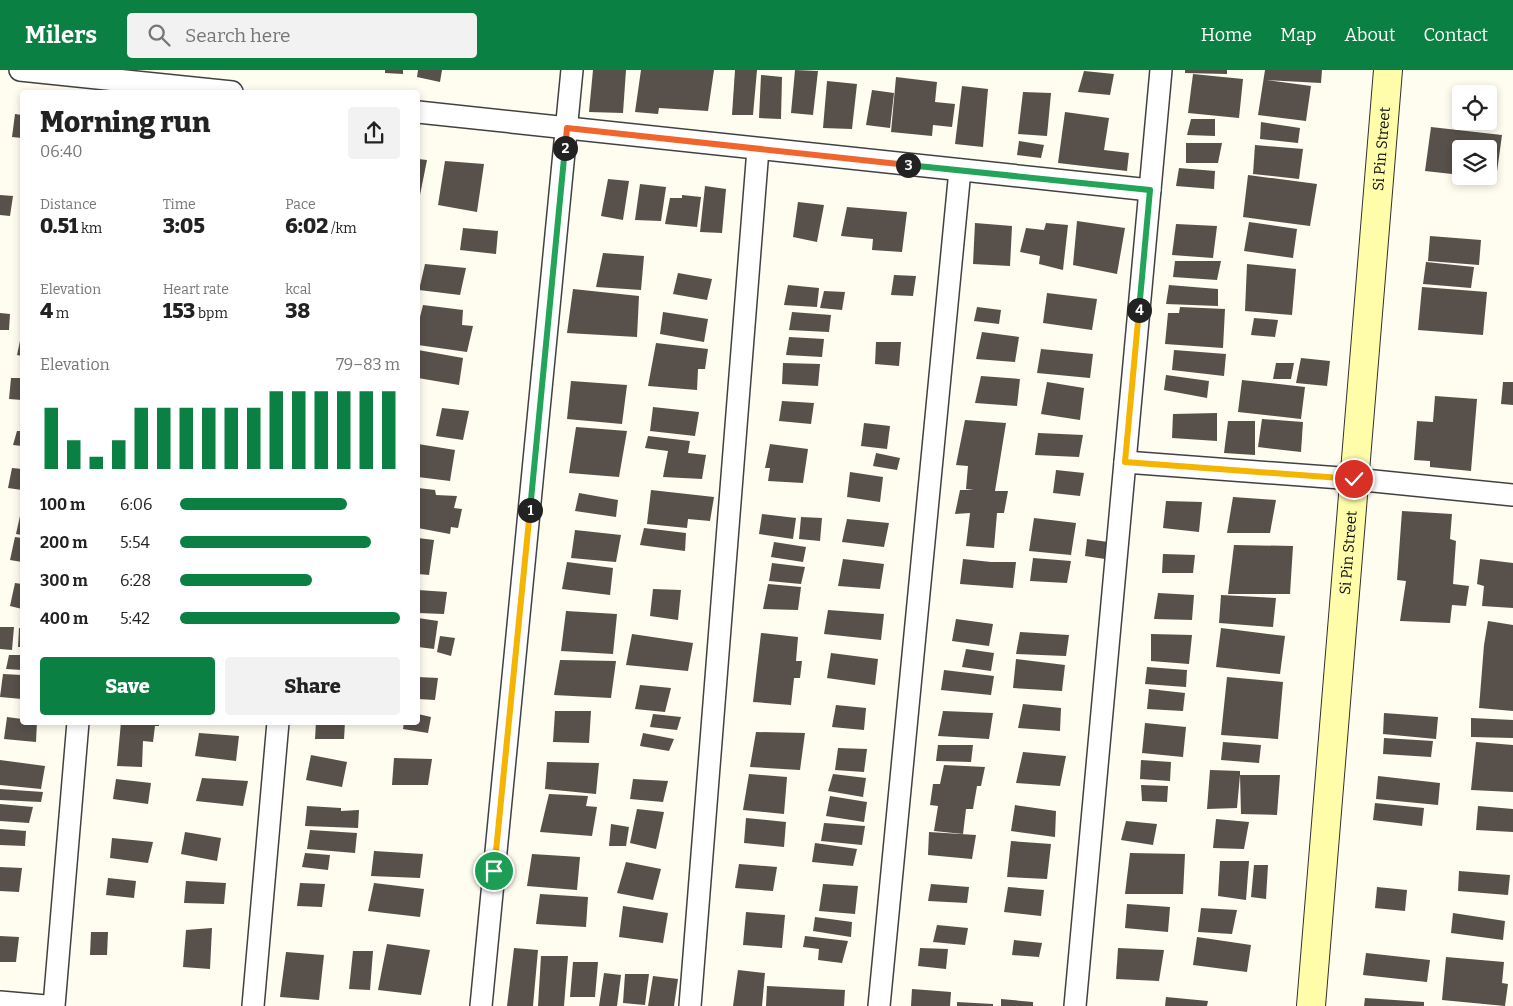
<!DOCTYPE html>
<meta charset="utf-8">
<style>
body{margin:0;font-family:Bitter,serif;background:#f2f2f2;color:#222;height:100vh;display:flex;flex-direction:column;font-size:19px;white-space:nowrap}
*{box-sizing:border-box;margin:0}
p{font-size:16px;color:#767676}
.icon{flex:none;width:28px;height:28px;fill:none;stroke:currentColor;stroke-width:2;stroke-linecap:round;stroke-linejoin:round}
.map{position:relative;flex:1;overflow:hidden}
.drawer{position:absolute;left:20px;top:20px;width:400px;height:635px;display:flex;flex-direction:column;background:#fff;border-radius:5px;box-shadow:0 2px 8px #0003}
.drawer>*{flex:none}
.fabs{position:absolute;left:1452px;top:15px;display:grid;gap:10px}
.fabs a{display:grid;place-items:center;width:45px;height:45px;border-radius:5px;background:#fff;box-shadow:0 2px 8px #0003;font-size:25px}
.pin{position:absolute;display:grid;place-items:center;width:42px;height:42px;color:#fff;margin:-21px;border:2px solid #fff;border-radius:50%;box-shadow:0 1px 5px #0007}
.km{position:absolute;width:25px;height:25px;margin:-12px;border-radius:50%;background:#222;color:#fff;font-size:14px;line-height:25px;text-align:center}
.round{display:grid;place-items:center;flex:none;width:52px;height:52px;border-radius:5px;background:#f2f2f2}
.overview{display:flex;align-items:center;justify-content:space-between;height:85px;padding:0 20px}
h1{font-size:28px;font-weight:800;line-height:38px}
.metrics{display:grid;grid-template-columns:repeat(3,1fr);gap:8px;height:85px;padding:5px 20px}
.metrics div{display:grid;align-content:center}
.metrics b{font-size:21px;font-weight:800}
.metrics small{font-size:14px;font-weight:400}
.metrics p{font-size:14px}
.chart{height:140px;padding:10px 20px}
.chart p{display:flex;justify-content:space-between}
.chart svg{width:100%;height:90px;margin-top:5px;stroke:#0b8043;stroke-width:6}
.action{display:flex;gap:10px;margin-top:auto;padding:10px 20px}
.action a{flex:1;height:58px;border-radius:5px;background:#0b8043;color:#fff;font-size:20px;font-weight:800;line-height:58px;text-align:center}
.action a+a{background:#f2f2f2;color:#222}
ul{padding:0 20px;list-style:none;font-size:16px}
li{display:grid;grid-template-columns:80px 60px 1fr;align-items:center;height:38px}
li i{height:12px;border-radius:6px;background:#0b8043}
header{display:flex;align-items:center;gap:30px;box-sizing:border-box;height:70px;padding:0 25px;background:#0b8043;color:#fff}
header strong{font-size:24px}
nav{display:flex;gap:28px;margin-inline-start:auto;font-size:18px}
.search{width:350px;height:45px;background:#f2f2f2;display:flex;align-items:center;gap:12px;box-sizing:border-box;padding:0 18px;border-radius:5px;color:#767676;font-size:19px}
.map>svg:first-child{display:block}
</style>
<header>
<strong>Milers</strong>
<div class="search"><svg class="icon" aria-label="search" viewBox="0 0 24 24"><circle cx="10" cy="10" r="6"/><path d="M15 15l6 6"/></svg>Search here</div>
<nav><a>Home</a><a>Map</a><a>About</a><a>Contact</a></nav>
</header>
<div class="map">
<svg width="1513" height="936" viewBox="0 0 1513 936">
<rect width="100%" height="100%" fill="#fffdef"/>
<g fill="#58504a">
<path d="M385,0H403V4L385,3Z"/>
<path d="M418,0H442L440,12L417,7Z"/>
<path d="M593,0H626L623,43L589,42Z"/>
<path d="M641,0H714L708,41L659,38L658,44L635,42Z"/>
<path d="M735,0H757L753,45H732Z"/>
<path d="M795,0L818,1L813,45L791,43Z"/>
<path d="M1185,0H1227V4L1185,3Z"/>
<path d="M1265,0H1322L1321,13L1267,10L1311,16L1306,51L1258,45Z"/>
<path d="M1084,1L1114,4L1110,25L1078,22Z"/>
<path d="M1193,4L1243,9L1239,48L1188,43Z"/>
<path d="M761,5L782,7L781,49L759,48Z"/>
<path d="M896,7L937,12L935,32L955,34L952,57L933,55L932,66L891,62Z"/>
<path d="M827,11L857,14L852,59L823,58Z"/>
<path d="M962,16L988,19L983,77L955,74Z"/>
<path d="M872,20L894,23L890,58L866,55Z"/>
<path d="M1023,22L1051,23L1047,66L1018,64Z"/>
<path d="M1065,42L1109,48L1104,80L1129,83L1127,101L1058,93Z"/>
<path d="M15,44L22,45V68L12,67Z"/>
<path d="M1191,49H1215V66L1187,65Z"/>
<path d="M1261,52L1300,58L1298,73L1260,69Z"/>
<path d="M1431,57L1502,65L1496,109L1483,108L1489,106V79H1461V105L1425,101Z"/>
<path d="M1019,71L1044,75L1041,88L1017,85Z"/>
<path d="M1186,73H1222L1218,93H1186Z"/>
<path d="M1255,75L1303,79L1299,109L1253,104Z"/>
<path d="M418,89L427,90L420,125L418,124Z"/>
<path d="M445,91L484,94L477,142L438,135Z"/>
<path d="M1179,98L1215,101L1214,119L1176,116Z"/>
<path d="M1248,105L1317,114L1310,156L1243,147Z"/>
<path d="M608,109L629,111L623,150L601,146Z"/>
<path d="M640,114L666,117L661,151L635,150Z"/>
<path d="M705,116L726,119L722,163L700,162Z"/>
<path d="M0,125L13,126L10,146L0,145Z"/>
<path d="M682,125L701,127L697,157L665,154L670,128H682Z"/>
<path d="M798,132L824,135L817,172L793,167Z"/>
<path d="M847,137L907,142L902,182L872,180L873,169L841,166Z"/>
<path d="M1077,151L1125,158L1117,204L1073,195Z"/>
<path d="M1249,152L1297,159L1293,188L1244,181Z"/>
<path d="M975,153L1012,156L1010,196L973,194Z"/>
<path d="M1046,153L1068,155L1063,200L1039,194L1040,186L1020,182L1026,158L1044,160Z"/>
<path d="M1176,154L1217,156L1213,188L1172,185Z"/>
<path d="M463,158L498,161L496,184L460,180Z"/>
<path d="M1430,166L1481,170L1479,195L1428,191Z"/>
<path d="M603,183L644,186L641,220L596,217Z"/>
<path d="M1175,191H1221L1217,210L1173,207Z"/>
<path d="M1426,192L1474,197L1471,218L1423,214Z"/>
<path d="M425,194L466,198L460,225L419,220Z"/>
<path d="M1247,194L1296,199L1292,245L1245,241Z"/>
<path d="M678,203L712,209L707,230L673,224Z"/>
<path d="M894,205L916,206L913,226L891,225Z"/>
<path d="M788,215L819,218L817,237L784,235Z"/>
<path d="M1169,215L1218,219V236L1166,234Z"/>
<path d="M1422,217L1487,222L1483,265L1418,260Z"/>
<path d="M573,219L639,226L637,267L567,263Z"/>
<path d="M824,221L845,222L842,240L820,238Z"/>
<path d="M1047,223L1097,229L1092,260L1043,253Z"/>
<path d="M423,235L463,240L462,255L473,256L467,282L418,275V255Z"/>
<path d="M977,237L1001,240L999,254L974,251Z"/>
<path d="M1180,237L1225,239L1223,278L1165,274L1168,243H1179Z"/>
<path d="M663,242L708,249L704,272L660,264Z"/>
<path d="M792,242L831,245L829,262L789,260Z"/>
<path d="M0,243L10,244L9,260H0Z"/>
<path d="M1254,248L1278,250L1275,267L1251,265Z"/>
<path d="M982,262L1019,267L1015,292L976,289Z"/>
<path d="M21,266H22V286L17,285Z"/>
<path d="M789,267L824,269L822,287L786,285Z"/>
<path d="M876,272H901L899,296L875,294Z"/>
<path d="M656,273L708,279L705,299H698L697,320L648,316Z"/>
<path d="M1041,279L1093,284L1090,308L1037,303Z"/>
<path d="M418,280L463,288L459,315L418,308Z"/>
<path d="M1174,280L1226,284L1224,306L1172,300Z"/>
<path d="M1301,288L1330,291L1327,316L1296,313Z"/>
<path d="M783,293L820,294L818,316L782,314Z"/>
<path d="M1276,293H1294L1291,309H1273Z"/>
<path d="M1166,305L1209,311L1207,328L1164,320Z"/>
<path d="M981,306L1020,309L1017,336L975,333Z"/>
<path d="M11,308H22V330L9,329Z"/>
<path d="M1242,310L1305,317L1301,349L1238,342Z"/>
<path d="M571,311L627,315L622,354L567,349Z"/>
<path d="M1047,312L1084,318L1080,350L1041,344Z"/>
<path d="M1503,312H1513V335L1501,334Z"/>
<path d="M1435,326L1477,329L1471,401L1430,397V391L1414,390L1417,351L1433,352Z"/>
<path d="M782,331L814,333L811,354L779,351Z"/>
<path d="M653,337L699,342L695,366L650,361Z"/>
<path d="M442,338L469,341L463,370L436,366Z"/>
<path d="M1217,343V371L1172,368L1173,344Z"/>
<path d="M1262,349L1303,352L1301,382L1258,377Z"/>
<path d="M965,350L1006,353L995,421H1008L1004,443H997L994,478L966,476L970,443L955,444L960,420H974L966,419L968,396L956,395Z"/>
<path d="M1228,351H1255V385L1224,383Z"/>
<path d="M864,353L890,356L887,379L861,376Z"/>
<path d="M576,357L627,361L619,407L569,403Z"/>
<path d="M17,361H22V376L13,375Z"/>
<path d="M1038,363L1083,365L1079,387L1035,385Z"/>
<path d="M648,366L690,371L688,383L706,385L702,409L663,407L668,381L645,378Z"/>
<path d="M418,374L455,380L450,411L418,407Z"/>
<path d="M770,374L808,379L803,413L768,411L770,398H765Z"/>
<path d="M876,383L900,388L897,400L873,396Z"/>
<path d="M12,398L22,399V420L8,418Z"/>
<path d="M1056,400L1084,403L1080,426L1053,423Z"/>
<path d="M850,402L883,407L880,432L847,427Z"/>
<path d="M418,418L435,420L436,425L457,426L454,438L462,439L458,458L451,457L450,464L418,458Z"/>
<path d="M651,420L714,427L710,451L688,449L687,458L647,454Z"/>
<path d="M579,423L618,430L616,447L575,441Z"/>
<path d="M1233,427L1276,430L1270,463H1227Z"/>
<path d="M1166,431L1202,432L1199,462L1163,458Z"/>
<path d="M22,437V465L16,464Z"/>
<path d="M1402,441L1452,444L1450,469L1456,471L1453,514L1469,516L1466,536L1452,535L1450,553L1400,551L1406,511L1397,510Z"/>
<path d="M762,444L796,448L793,469L759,464Z"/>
<path d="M801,447L822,448L820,471L799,469Z"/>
<path d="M1034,448L1076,453L1071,485L1029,481Z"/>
<path d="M847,449L889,453L884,477L842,472Z"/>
<path d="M644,458L686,463L685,481L640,475Z"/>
<path d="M575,460L621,465L616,492L571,488Z"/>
<path d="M15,467L22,468V492L10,490Z"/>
<path d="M418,468L434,470L429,505L418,504Z"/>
<path d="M1087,469L1108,472L1105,489L1085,486Z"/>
<path d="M774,472L806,477L803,492L771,487Z"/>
<path d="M1234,475L1293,476L1290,524H1228Z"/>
<path d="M1163,484L1195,485L1193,503H1162Z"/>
<path d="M1033,488L1071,491L1067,513L1030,511Z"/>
<path d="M843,489L884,494L880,519L838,516Z"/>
<path d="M963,489L991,492H1016L1013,518L960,514Z"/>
<path d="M1480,489L1513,493V538L1482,536L1484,516L1477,514Z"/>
<path d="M567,492L613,498L610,525L562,519Z"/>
<path d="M772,493L805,497L801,514L769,511Z"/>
<path d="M15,513L22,514V539L10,536Z"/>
<path d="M768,514L801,517L798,540L763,539Z"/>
<path d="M653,519L681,520L678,550L650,546Z"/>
<path d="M418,520L447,522L444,544L418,543Z"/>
<path d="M1158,523L1194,525L1192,550L1154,549Z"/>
<path d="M1221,525L1276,528L1273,557L1219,553Z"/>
<path d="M828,540L884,544L881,570L824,564Z"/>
<path d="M566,541L617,544L613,584L561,581Z"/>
<path d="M418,548L438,551L434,579L418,577Z"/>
<path d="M956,549L993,554L989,576L952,571Z"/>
<path d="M1488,551L1513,555V641L1479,638L1484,575Z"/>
<path d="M0,557H14L12,580L0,579Z"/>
<path d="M19,558H22V577H18Z"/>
<path d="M1221,558L1285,566L1280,604L1216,597Z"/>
<path d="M1020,562L1069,565L1066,586L1016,584Z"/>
<path d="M761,563L798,567L796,591H802L800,608H794L791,635L753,632Z"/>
<path d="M632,564L693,573L688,601L626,595Z"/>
<path d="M1151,564L1192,565L1189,594L1151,591Z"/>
<path d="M440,566L455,568L451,586L437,582Z"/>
<path d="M966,579L994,583L991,601L962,597Z"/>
<path d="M831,583L878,589L875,615L827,608Z"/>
<path d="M9,585H22V600L6,599Z"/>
<path d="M1016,589L1065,595L1062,621L1013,618Z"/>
<path d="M560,590L616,591L611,628L554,625Z"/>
<path d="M1147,597L1187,600L1186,617L1145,614Z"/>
<path d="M944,600L994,606L991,625L941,620Z"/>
<path d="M3,604L22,605V629L0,627Z"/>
<path d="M418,607L438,608L435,630L418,629Z"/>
<path d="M1227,607L1283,612L1278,669L1221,665Z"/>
<path d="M640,615L671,618L665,642L635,639Z"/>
<path d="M1149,619L1185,623L1183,641L1147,639Z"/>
<path d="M1023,634L1061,638L1060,661L1018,658Z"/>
<path d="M836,635L866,638L864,660L832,657Z"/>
<path d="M555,641H591L589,673L553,672Z"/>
<path d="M943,641L993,643L989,669L938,666Z"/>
<path d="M1384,643L1438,647L1436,669L1383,664Z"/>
<path d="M418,644L431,647L428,663L403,659L404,652H418Z"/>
<path d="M653,644L681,647L677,660L650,657Z"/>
<path d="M7,647L22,649V652H37L36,672L4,669Z"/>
<path d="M1471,648L1513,650V668L1471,667Z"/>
<path d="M121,652H159V656H155L153,672L143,671L142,697L117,696Z"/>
<path d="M316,652H345L344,669H315Z"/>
<path d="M1145,653L1186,657L1183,687L1142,683Z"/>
<path d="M756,662L805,663L800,700L750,697Z"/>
<path d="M199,663L239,666L236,691L195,686Z"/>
<path d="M643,663L674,669L669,681L640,676Z"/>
<path d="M1384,668L1433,671L1431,687L1383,684Z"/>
<path d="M1223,672L1261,675L1259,693L1221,690Z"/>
<path d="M1476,672L1513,675V722L1471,720Z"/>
<path d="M938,675H973L971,692L936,691Z"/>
<path d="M838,678L867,679L864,702L835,700Z"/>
<path d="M1023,682L1066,686L1060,716L1016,713Z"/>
<path d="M311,685L347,692L342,717L306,710Z"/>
<path d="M394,688L432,689L428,715H392Z"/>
<path d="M0,690L45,696L41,719L0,715Z"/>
<path d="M1141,690L1171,692L1170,711L1140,709Z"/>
<path d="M547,692L599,693L596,724L545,719Z"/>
<path d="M944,695L985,697L981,716H977L973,739H966L963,764L934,761L938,736L930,735L933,714H940Z"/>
<path d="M1210,700L1240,701V705H1280L1277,745L1241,744L1240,705L1237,738L1207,739Z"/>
<path d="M749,704L787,707L784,744L743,740Z"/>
<path d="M833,704L866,708L863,727L828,721Z"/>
<path d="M1378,706L1440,713L1438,735L1376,729Z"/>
<path d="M202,708L248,711L243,736L196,731Z"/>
<path d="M116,709L151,713L148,734L113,729Z"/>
<path d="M633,709L668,711L663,732L630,729Z"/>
<path d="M1141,715L1168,716L1167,732L1142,731Z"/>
<path d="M0,719L43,722L41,732L0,730Z"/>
<path d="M549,724L588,726L586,736L597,737L592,766L540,762Z"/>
<path d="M830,726L867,732L864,752L826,746Z"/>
<path d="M1375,733L1424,738L1422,756L1373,750Z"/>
<path d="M0,734L33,737L29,753L0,751Z"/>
<path d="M1015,735L1056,741L1055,767L1011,761Z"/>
<path d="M307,736L341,738V741L359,740L358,758L305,756Z"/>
<path d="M1478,736L1513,739V762L1476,760Z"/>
<path d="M637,739L664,742L656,779L630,773Z"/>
<path d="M746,748L786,752L784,777L744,773Z"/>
<path d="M1216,749L1249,752L1244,779L1213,778Z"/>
<path d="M1126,751L1157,754L1153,775L1121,770Z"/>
<path d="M824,753L865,756L862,775L821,771Z"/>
<path d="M611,754L629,757L626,776H609Z"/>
<path d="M0,759L26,761L25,776L0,775Z"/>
<path d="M310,760L357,763L355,783L307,779Z"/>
<path d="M185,762L221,768L217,791L181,784Z"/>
<path d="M929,762L976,765L972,789L928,785Z"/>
<path d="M112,768L153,772L148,793L110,788Z"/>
<path d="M1011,771L1051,774L1047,809L1007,807Z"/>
<path d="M815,773L857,779L853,796L812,792Z"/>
<path d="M374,781L423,784L420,808L371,806Z"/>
<path d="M305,783L330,785L328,800L302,797Z"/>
<path d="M1130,783L1185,784L1183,824H1125Z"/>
<path d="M532,784L580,787L577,820L527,816Z"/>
<path d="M1220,791H1249L1246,830L1218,826Z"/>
<path d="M626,792L661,799L653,830L617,823Z"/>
<path d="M739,794L777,797L773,821L735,818Z"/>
<path d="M1254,795H1268L1266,829L1251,827Z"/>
<path d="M0,797L22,798L19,822L0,821Z"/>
<path d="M1459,801L1510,805L1508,825L1458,821Z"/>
<path d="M108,808L136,811L134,828L106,825Z"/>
<path d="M186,811L226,813L224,834L184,833Z"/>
<path d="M300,813L325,814L322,837L297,836Z"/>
<path d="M374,813L424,819L420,847L368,841Z"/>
<path d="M823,814L858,816L855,844L819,841Z"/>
<path d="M931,814L969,817L967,833L928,831Z"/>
<path d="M1008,817L1044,820L1041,846L1004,842Z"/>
<path d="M1377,817L1407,820L1405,841L1375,838Z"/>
<path d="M540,824L588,827L586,857L536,854Z"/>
<path d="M1127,834L1170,837L1168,862L1125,858Z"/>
<path d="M623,836L668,843L663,873L619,867Z"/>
<path d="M1201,838L1237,840L1232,864L1198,862Z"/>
<path d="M746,842L785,845L782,878L743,875Z"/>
<path d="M1453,843L1505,851L1503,870L1451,863Z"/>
<path d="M815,847L852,852L851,867L813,861Z"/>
<path d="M937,855L968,858L965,875L933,872Z"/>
<path d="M212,858L210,899L183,897L186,860Z"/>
<path d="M91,862H108L107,885H90Z"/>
<path d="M0,866L19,867L16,892H0Z"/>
<path d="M805,866L848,871L842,893L818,890L819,879L803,877Z"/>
<path d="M1197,867L1251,875L1247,902L1193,895Z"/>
<path d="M1014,870L1042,873L1039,887L1012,885Z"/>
<path d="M387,874L430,880L421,925L378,920Z"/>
<path d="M514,878L538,880L533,936H507Z"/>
<path d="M920,878L948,879L946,899L918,896Z"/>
<path d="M1118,878L1164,880L1159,911L1116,909Z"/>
<path d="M353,881H373L370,920L349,919Z"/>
<path d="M286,882L324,885L319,930L280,927Z"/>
<path d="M1366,883L1430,890L1427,912L1363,905Z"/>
<path d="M541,886H568L564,936H538Z"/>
<path d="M1446,887L1504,892L1502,913L1508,914L1505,936L1442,930Z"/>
<path d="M573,892H598L595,927H570Z"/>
<path d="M738,900L765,903L762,936H733Z"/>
<path d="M604,903L621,905L617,936H599Z"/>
<path d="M625,904H649L645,935L623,933Z"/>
<path d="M653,906L678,909L674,936H648Z"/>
<path d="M767,916L845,920L844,936H766Z"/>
<path d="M912,919L951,922L950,936H911Z"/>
<path d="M1166,927L1208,931L1207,936H1165Z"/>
<path d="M1365,928L1424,932V936H1364Z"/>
<path d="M1001,929L1033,932V936H1001Z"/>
<path d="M957,932L993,934V936H957Z"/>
</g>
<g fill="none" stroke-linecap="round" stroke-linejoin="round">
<defs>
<g id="street">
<path d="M20,0L232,22"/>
<path d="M418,42L1150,120"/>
<path d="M1125,392L1354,409L1513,425"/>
<path d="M0,932L46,936"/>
<path d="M54,936L78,652"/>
<path d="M253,936L278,652"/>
<path d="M481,936L572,0"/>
<path d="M690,936L758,79"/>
<path d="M879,936L960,100"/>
<path d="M1075,936L1161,0"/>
</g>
<g id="secondary">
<path id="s1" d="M1311,936L1388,0"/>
</g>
</defs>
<use href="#street" stroke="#414141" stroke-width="24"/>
<use href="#secondary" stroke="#303030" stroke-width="30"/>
<use href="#street" stroke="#fff" stroke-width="21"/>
<use href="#secondary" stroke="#fffcaa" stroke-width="28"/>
</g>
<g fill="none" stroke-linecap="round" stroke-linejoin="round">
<defs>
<path id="split-1" d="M494,801L530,440"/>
<path id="split-2" d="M530,440L565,78"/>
<path id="split-3" d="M565,78L567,58L908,95"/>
<path id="split-4" d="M908,95L1150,120L1139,240"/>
<path id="split-5" d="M1139,240L1125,392L1354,409"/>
</defs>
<use href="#split-1" stroke="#fff" stroke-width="10"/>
<use href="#split-2" stroke="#fff" stroke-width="10"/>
<use href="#split-3" stroke="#fff" stroke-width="10"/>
<use href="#split-4" stroke="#fff" stroke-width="10"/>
<use href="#split-5" stroke="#fff" stroke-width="10"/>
<use href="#split-1" stroke="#f5b400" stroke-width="6"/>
<use href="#split-2" stroke="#22a559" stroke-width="6"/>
<use href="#split-3" stroke="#f0652b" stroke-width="6"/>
<use href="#split-4" stroke="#22a559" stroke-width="6"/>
<use href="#split-5" stroke="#f5b400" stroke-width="6"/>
</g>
<g text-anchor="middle" stroke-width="5" stroke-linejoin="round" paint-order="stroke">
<g font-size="15" fill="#0e0e0e" stroke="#fff">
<text dy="5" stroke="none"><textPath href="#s1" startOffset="860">Si Pin Street</textPath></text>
<text dy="5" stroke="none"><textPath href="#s1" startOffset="455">Si Pin Street</textPath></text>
</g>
</g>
</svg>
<div class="fabs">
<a><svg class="icon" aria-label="locate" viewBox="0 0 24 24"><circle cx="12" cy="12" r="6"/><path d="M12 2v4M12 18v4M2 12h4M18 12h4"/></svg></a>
<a><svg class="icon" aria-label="layers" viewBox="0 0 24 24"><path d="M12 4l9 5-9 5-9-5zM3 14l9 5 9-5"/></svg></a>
</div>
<div class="pin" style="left:494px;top:801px;background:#1e9e55"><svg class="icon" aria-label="arrive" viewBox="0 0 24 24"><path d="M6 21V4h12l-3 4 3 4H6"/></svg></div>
<div class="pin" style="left:1354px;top:409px;background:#d93025"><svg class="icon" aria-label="check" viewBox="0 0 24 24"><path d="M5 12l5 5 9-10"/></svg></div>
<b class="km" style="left:530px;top:440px">1</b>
<b class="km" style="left:565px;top:78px">2</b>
<b class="km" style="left:908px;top:95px">3</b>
<b class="km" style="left:1139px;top:240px">4</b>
<section class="drawer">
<div class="overview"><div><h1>Morning run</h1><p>06:40</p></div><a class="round"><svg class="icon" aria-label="share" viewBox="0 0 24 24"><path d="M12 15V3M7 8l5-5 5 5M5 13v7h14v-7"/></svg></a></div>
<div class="metrics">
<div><p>Distance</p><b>0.51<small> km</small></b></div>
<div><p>Time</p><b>3:05</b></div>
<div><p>Pace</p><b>6:02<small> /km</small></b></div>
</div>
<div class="metrics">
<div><p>Elevation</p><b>4<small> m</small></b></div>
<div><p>Heart rate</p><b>153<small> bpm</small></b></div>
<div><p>kcal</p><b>38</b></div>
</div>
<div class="chart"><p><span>Elevation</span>79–83 m</p>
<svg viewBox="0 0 160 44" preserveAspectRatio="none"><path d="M5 44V14M15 44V30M25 44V38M35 44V30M45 44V14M55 44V14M65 44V14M75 44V14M85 44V14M95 44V14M105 44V6M115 44V6M125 44V6M135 44V6M145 44V6M155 44V6"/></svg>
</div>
<ul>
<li><b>100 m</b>6:06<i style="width:76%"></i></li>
<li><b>200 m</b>5:54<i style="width:87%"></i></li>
<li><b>300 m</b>6:28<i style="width:60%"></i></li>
<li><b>400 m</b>5:42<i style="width:100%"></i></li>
</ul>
<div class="action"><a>Save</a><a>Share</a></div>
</section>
</div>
